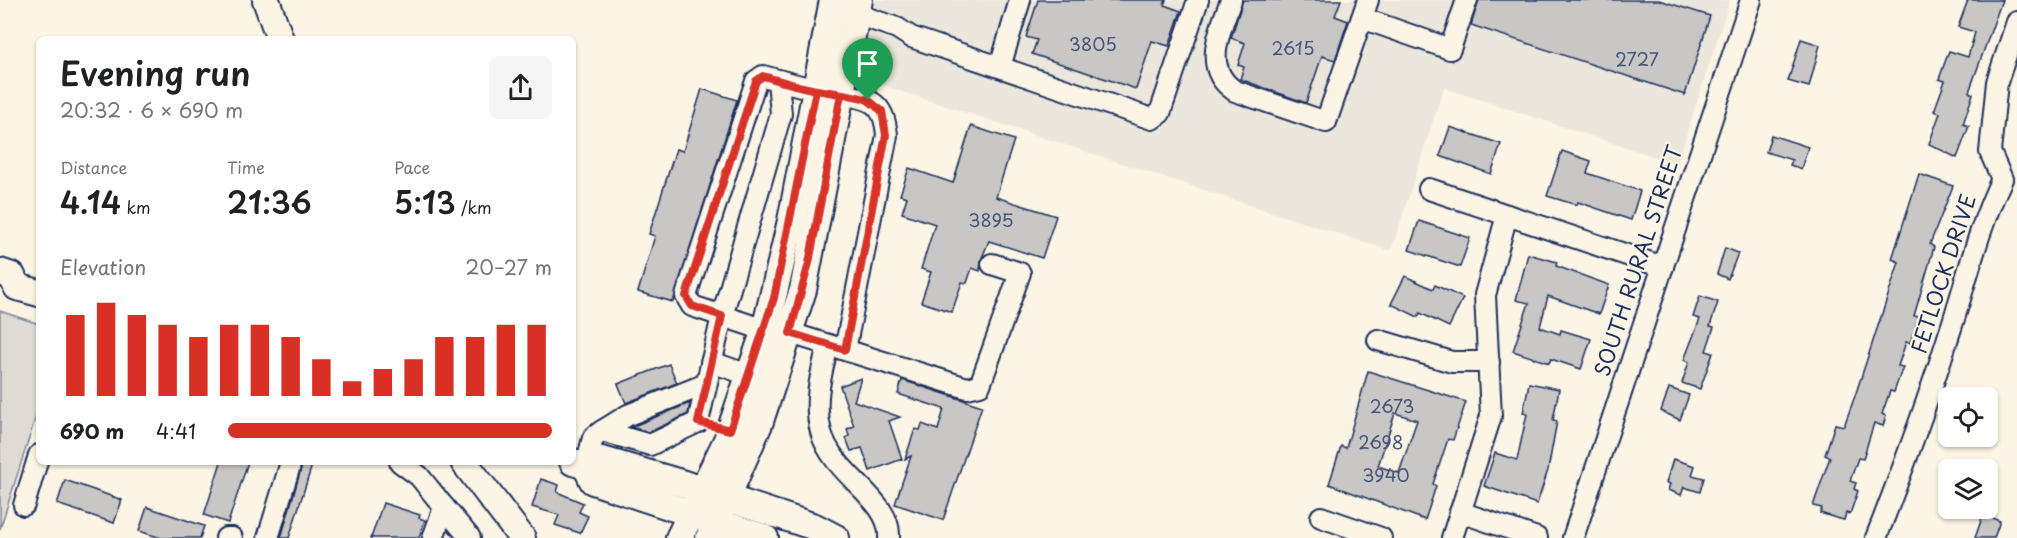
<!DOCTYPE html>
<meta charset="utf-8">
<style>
body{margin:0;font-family:"Playpen Sans",sans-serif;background:#f6f6f6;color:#202124;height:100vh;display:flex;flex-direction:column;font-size:22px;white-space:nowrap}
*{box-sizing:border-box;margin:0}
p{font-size:20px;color:#757577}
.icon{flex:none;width:33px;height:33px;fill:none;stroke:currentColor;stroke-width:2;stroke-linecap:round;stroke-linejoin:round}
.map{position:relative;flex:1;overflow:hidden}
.side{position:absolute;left:36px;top:36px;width:540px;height:429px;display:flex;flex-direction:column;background:#fff;border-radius:9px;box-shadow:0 2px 4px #0004}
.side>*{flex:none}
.controls{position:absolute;left:1938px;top:387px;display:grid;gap:12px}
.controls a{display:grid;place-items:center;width:60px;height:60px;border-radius:9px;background:#fff;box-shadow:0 2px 4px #0004;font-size:30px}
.pin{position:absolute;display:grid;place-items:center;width:51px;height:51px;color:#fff;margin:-62px -26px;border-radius:50% 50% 50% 0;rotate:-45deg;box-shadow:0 0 6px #0007}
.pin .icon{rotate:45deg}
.round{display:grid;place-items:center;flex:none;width:63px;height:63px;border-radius:9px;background:#f6f6f6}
.summary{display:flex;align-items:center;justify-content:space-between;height:102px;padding:0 24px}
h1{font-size:33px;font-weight:600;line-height:45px}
.figures{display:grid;grid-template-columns:repeat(3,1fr);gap:9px;height:102px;padding:6px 24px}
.figures div{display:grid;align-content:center}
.figures b{font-size:30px;font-weight:600}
.figures small{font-size:16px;font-weight:400}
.figures p{font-size:16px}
.chart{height:168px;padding:12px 24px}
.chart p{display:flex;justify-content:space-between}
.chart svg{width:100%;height:108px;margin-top:6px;stroke:#d93025;stroke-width:6}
ul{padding:0 24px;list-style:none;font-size:20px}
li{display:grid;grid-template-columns:96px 72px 1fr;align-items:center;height:45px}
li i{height:15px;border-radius:8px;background:#d93025}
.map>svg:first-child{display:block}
</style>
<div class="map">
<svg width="2017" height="538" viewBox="0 0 2017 538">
<rect width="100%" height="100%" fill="#fcf5e5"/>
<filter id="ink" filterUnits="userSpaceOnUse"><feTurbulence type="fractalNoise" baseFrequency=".0167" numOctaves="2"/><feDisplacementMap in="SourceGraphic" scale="12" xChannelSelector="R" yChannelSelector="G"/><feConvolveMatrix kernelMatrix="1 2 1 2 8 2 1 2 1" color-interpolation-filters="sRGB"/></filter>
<g filter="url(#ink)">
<path fill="#ece7dc" d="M875,0H1730L1677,164L1444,88L1391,251L851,75Z"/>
<path fill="#dfdbd4" stroke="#7d8599" stroke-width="1.5" d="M0,311L39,324V407L0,529Z"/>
<g fill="#c8c7c6" stroke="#1b2f5e" stroke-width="1.5" fill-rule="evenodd">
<path d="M1038,0H1166L1164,5L1181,11L1169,46L1152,41L1136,89L1032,54L1037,40L1026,37Z"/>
<path d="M1243,0H1341L1335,16L1348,21L1335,60L1322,56L1306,103L1240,79L1244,67L1238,65L1245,43L1231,38Z"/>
<path d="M1479,0H1659L1710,16L1685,95L1471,25Z"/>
<path d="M1968,0H2002L1969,92L1973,94L1963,124L1969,126L1957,158L1929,144L1940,113L1934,111L1945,81L1939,79L1949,51L1968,57L1974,36L1975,32L1958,27Z"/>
<path d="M1801,39L1820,45L1809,87L1788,81Z"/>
<path d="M702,89L737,100L673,302L638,292L655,236L649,234L676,149L683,151Z"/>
<path d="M971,126L1014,140L996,197L1056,216L1042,258L989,241L981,260L980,271L972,268L967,283L962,282L952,312L921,302L931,272L921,269L935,224L902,213L907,197L900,195L909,168L953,183Z"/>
<path d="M1450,127L1501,144L1491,174L1440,156Z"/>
<path d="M1771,135L1808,147L1801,169L1790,165L1792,160L1766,152Z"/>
<path d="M1562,151L1591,161L1587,173L1640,191L1631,220L1578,202L1577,205L1547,196Z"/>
<path d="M1919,174L1953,186L1930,244L1934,247L1914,316L1919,317L1910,343L1906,342L1898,366L1903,367L1894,392L1890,391L1882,414L1886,416L1883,426L1874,423L1863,459L1858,458L1850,481L1856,483L1854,489L1858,491L1850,514L1846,513L1844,520L1836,518L1820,513L1822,508L1813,506L1830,457L1825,455L1835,424L1844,426L1855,396L1899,262L1892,259Z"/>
<path d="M1419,221L1470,238L1460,267L1409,250Z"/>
<path d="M1725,248L1738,253L1728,279L1717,274Z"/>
<path d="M1528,254L1557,262L1556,266L1609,285L1599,314L1548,296L1540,327L1560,334L1561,330L1591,339L1581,369L1551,359L1549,363L1513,351L1529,303L1516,300Z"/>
<path d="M1405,276L1433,289L1435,285L1463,298L1449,327L1420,313L1418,317L1391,304Z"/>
<path d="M1700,296L1718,302L1710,326L1714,327L1706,351L1713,353L1700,389L1682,383L1689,362L1684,360L1700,319L1693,317Z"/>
<path d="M669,364L677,383L626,403L618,384Z"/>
<path d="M1368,371L1466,402L1453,440L1448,439L1433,484L1436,486L1425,520L1329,484L1341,446L1346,448ZM1395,413L1417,420L1399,473L1378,466Z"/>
<path d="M861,378L854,401L900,417L889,421L902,459L870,471L862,448L851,451L846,438L849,436L847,429L854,426L840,386Z"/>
<path d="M902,380L982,406L943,520L895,504L911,456L905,459L915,429L920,430L922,424L938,430L944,409L898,394Z"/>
<path d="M1529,383L1559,389L1553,420L1557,421L1548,470L1537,504L1484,486L1495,453L1517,460L1527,414L1523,413Z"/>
<path d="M1669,388L1689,395L1680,420L1661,411Z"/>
<path d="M690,403L688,414L656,429L648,432L631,427Z"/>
<path d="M1673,459L1695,466L1692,475L1704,478L1700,492L1684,487L1681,495L1668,490L1670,484L1666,483Z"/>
<path d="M221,462H248L228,523L204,515Z"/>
<path d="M303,462H313L289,538H281Z"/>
<path d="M541,479L559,485L557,492L583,503L579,512L588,516L580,533L555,525L559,515L532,507Z"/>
<path d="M65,480L122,500L114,523L57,504Z"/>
<path d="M383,503L420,515L419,518L425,520L419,538H371Z"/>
<path d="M147,507L204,526L200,538H161L139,531Z"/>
<path d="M1983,515L2000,521L1994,538H1975Z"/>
</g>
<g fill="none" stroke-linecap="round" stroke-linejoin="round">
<defs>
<g id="minor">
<path d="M1231,0C1220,31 1201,69 1235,91L1326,122L1368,0"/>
<path d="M844,10L897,28L911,37L1152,119L1160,113L1198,0"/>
<path d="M1362,18L1450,49L1467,0"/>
<path d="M1000,67L1020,0"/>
<path d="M1429,189L1663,267"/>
<path d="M765,330L692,306L686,296L756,81L763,76L816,90"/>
<path d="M790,333L845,350L887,135C884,102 871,99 841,94"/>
<path d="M1378,340L1452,362H1489"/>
<path d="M828,345C821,374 813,402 821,432C833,476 892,499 889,538"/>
<path d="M845,350L967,388L980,385L1020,273L992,264"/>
<path d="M711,362L749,375"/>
<path d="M602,431L628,415L706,384"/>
<path d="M400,462L419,476L444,507L433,538"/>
<path d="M586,466L593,438L602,431L650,445L698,422L722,316L781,114L778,80"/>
<path d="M24,505L39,455"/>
<path d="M444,507L470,538"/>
<path d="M1460,512L1537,538"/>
<path d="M1321,517L1381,538"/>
<path d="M226,538H232"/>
<path d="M268,538L291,462"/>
<path d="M1452,538L1491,416L1485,295L1507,215"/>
<path d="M1573,538L1751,0"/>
<path d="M1876,538C1904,467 1930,395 1953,322C1968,274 1980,224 2002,179L1990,152L1997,82L2017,22"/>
</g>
<g id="major">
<path d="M266,0L280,39"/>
<path d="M0,272L12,276L17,287L39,293"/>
<path d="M464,462L522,538"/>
<path d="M573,462L586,466L602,460L684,484L815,527L836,538"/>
<path d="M586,466L593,481L765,538"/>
<path d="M679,538L727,440L765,330L791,221L833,0"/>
<path d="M709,538L759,424L803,290L859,0"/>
</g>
</defs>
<use href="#minor" stroke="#1b2f5e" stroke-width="24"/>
<use href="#major" stroke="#1b2f5e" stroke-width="30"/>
<use href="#minor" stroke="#fcf5e5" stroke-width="20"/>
<use href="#major" stroke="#fcf5e5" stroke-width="26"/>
</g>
</g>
<g fill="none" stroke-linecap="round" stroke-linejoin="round" filter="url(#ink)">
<defs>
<path id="route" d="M868,100C852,94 835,93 817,90C799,87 781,81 763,76L756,81L686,296L692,306L722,316L698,422L730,430L774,298L816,90L841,94L809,263L790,333L845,350L886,135L882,111L868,100"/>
</defs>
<use href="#route" stroke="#fff" stroke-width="12"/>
<use href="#route" stroke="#d93025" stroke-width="8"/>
</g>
<g text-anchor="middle" stroke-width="4.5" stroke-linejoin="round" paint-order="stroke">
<g font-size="18" fill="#465578">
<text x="1093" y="51">3805</text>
<text x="1293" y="55">2615</text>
<text x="1637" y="66">2727</text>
<text x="991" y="227">3895</text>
<text x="1392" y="413">2673</text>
<text x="1381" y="449">2698</text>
<text x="1386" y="482">3940</text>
</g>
<g font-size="21" fill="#1b2f5e" stroke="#fcf5e5">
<text transform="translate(1639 261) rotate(-72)" y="7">SOUTH RURAL STREET</text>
<text transform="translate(1944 274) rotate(-72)" y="7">FETLOCK DRIVE</text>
</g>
</g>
</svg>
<div class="controls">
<a><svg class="icon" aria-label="locate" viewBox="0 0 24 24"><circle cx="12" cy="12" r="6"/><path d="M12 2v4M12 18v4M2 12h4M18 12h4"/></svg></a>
<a><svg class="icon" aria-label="layers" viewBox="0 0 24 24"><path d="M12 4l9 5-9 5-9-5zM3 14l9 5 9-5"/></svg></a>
</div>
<div class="pin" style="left:868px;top:100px;background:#1e9e55"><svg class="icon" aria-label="arrive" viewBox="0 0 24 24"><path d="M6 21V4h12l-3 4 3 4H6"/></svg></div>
<section class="side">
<div class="summary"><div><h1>Evening run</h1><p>20:32 · 6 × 690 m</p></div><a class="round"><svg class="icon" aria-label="share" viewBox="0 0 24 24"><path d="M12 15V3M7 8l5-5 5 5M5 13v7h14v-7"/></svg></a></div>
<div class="figures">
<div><p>Distance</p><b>4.14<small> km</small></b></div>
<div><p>Time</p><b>21:36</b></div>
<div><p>Pace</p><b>5:13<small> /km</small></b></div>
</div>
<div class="chart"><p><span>Elevation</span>20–27 m</p>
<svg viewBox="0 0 160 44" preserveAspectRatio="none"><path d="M5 44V11M15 44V6M25 44V11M35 44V15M45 44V20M55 44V15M65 44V15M75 44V20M85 44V29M95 44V38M105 44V33M115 44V29M125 44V20M135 44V20M145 44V15M155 44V15"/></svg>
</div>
<ul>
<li><b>690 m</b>4:41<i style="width:100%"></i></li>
</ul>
</section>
</div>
